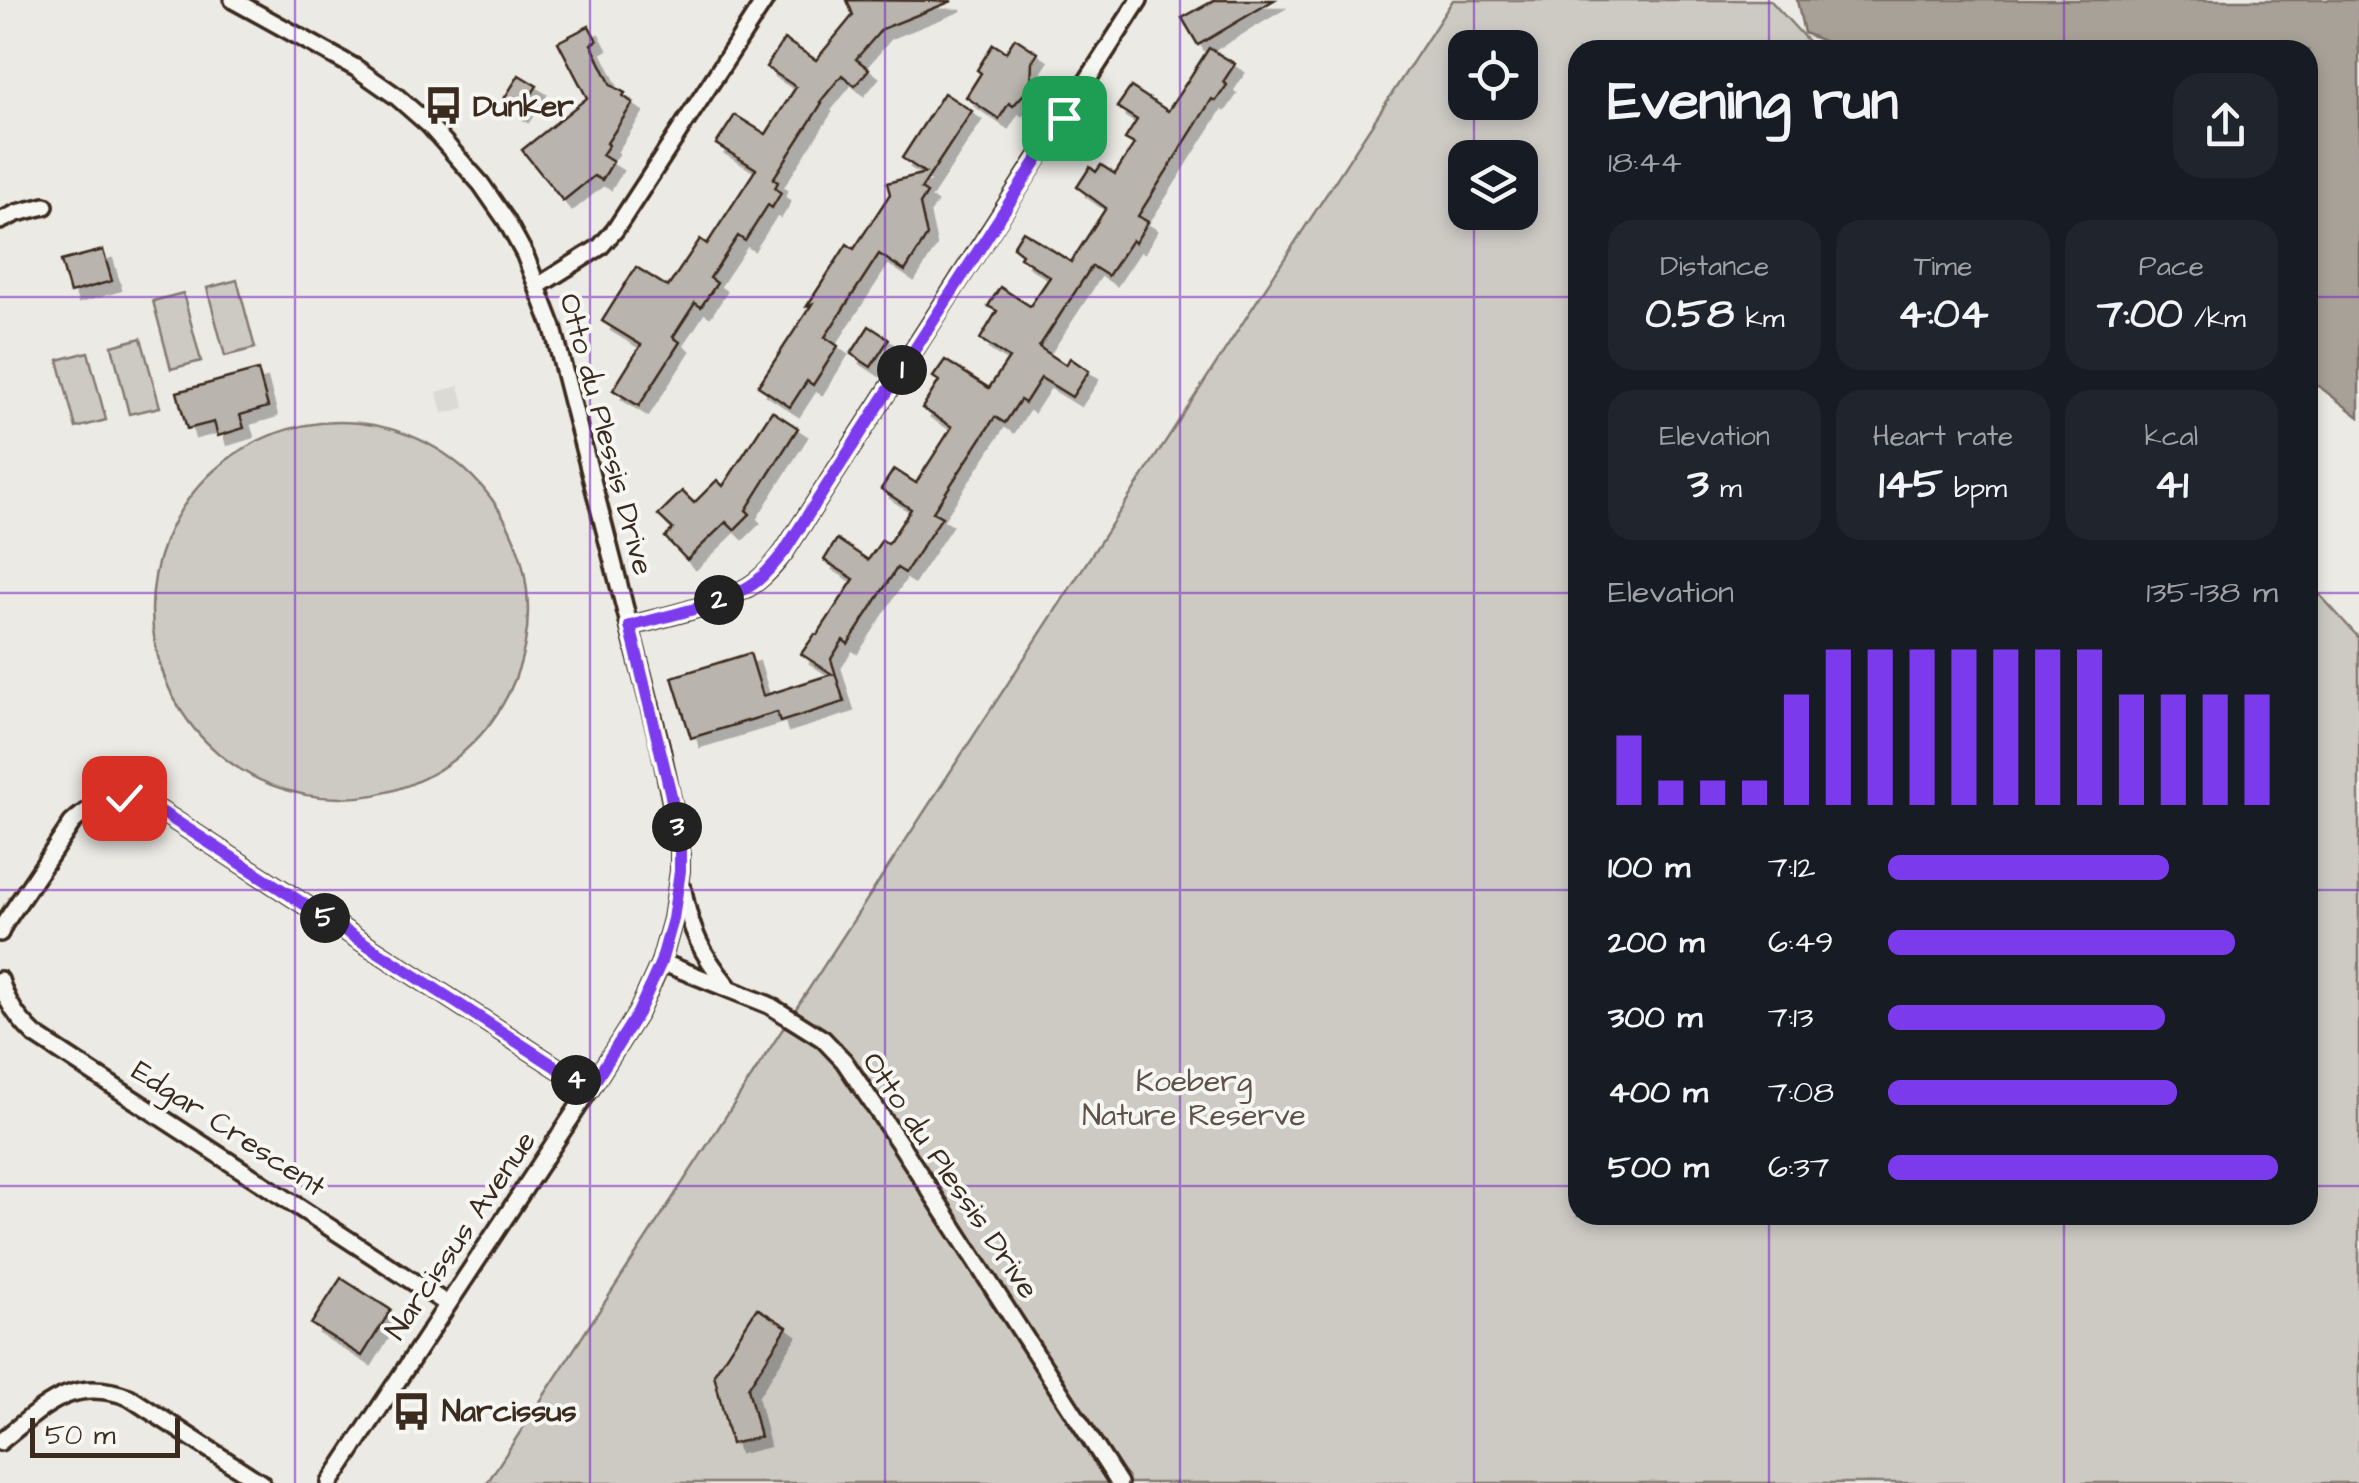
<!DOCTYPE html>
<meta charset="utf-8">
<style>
body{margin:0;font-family:"Architects Daughter",sans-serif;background:#20242c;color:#f1f3f6;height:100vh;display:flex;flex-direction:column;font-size:38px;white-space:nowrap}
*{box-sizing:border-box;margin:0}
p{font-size:32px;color:#9ea1a6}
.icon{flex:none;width:55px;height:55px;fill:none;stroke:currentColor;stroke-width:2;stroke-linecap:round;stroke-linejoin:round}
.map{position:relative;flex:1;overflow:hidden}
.drawer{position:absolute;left:1568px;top:40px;width:750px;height:1185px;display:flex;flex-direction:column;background:#171b24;border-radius:30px;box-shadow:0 5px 15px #0003}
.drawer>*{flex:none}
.tools{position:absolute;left:1448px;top:30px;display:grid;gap:20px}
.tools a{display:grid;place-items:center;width:90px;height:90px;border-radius:20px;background:#171b24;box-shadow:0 5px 15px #0003;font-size:50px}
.scale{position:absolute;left:30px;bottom:25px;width:150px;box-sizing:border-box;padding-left:10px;border:5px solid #3b2a1e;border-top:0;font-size:28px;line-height:35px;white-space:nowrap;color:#3b2a1e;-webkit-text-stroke:8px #f6f6f2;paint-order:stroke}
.pin{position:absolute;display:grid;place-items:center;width:85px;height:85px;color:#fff;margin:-42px;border-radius:20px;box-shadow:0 5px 15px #0006}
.km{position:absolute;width:50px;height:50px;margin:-25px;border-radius:50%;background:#222;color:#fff;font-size:28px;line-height:50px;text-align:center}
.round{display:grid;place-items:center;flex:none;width:105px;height:105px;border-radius:30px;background:#20242c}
.headline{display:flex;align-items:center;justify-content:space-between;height:170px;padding:0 40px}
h1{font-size:55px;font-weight:700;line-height:75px}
.stats{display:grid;grid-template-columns:repeat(3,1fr);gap:15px;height:170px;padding:10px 40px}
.stats div{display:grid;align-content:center;border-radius:25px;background:#20242c;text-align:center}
.stats b{font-size:42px;font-weight:700}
.stats small{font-size:28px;font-weight:400}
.stats p{font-size:28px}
.chart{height:280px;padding:20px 40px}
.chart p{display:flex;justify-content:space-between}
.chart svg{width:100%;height:180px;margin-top:10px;stroke:#7c3aed;stroke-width:6}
ul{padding:0 40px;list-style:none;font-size:32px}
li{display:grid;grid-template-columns:160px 120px 1fr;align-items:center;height:75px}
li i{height:25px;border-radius:12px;background:#7c3aed}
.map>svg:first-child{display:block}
</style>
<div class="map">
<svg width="2359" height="1483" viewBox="0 0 2359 1483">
<defs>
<filter id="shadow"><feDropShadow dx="9" dy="9" stdDeviation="0" flood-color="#0004"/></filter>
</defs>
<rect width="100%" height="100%" fill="#ebeae5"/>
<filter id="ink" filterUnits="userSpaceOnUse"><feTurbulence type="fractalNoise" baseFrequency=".01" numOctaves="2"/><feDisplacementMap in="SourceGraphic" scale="20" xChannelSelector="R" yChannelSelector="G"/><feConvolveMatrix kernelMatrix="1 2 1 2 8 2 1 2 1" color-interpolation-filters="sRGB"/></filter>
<g filter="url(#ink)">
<path fill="#dcdad4" d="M459,386L465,408L442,414L437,392Z"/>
<g fill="#cdcac4" stroke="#847a71" stroke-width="2.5" fill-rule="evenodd">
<path d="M1453,0H1770L1816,50H1578V1215H2308V582L2359,638V1483H487ZM1465,48H1520V102H1465ZM1465,158H1520V212H1465Z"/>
<path d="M237,280L255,348L225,356L207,288Z"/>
<path d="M183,293L201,361L171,369L153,301Z"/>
<path d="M141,338L160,407L129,414L112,346Z"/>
<path d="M88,352L106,420L76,428L58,360Z"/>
<circle cx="340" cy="610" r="188"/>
</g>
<path fill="#a8a198" stroke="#7c7167" stroke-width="2.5" d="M1797,0H2359V417L2320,387L2308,382V50H1845L1804,33Z"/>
<g fill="#bab4ae" stroke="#3b2a1e" stroke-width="2.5" filter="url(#shadow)">
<path d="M847,0L952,1L882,29L856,59L869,69L855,86L842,75L820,102L822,103L773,179L778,182L775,188L781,193L772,208L768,205L745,241L738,236L710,278L717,283L701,307L695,303L673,337L680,342L639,406L613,390L641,345L602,321L636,267L668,287L700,239L707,244L756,169L716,144L735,115L766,134L796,87L766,67L784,39L816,60L853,15Z"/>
<path d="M1215,0H1274L1198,45L1182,18Z"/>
<path d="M589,26L597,41L591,44L611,85L625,93L623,96L633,103L607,143L609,145L602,155L613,162L602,180L594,176L563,201L522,150L587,98L558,42Z"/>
<path d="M1015,38L1038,53L1032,62L1031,86L1013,106L1009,103L999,119L966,97L981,73L977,70L993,44L1006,52Z"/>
<path d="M1209,48L1235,64L1223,82L1227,85L1216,101L1212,99L1138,216L1148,222L1135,243L1132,240L1108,276L1092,266L1039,347L1066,365L1070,358L1089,371L1072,397L1041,378L1025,403L1020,400L1005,423L995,417L933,512L942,517L905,573L897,568L848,644L843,640L831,659L844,702L780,722L777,712L691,738L672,677L750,653L763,696L832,674L801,654L815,634L817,635L854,579L824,560L837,539L868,560L882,540L888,544L911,509L881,489L894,469L916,483L952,427L922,408L939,381L933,377L945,360L989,388L1009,358L980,339L997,311L988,306L1000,287L1030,306L1050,277L1020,257L1022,254L1013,247L1023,231L1071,262L1106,208L1077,187L1090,167L1096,172L1101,165L1115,174L1134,144L1125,139L1137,120L1117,107L1131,87L1168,111Z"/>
<path d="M519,75L537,86L519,113L502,102Z"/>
<path d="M944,93L972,111L921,189L927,193L920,204L927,236L905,271L879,254L825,337L838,346L813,385L807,381L790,407L758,386L812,304L807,306L847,244L854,249L890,194L887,183L925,173L902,158Z"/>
<path d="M103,250L112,281L70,293L61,261Z"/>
<path d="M869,326L889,339L871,367L851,354Z"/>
<path d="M258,370L268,407L240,415L244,428L218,436L214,422L187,429L177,392Z"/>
<path d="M772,411L798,428L746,510L750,514L734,530L726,522L687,560L665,537L673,529L658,515L682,491L694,503L717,480L723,486Z"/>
<path d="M341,1278L391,1310L362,1356L311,1324Z"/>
<path d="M757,1308L787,1327L748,1388L760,1437L731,1444L714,1374Z"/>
</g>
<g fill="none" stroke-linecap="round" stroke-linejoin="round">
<defs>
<g id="street">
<path d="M233,0L356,68L396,96L429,125L481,184L506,220L525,255L553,328L660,745L680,842V871L673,919L661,962L638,1013L590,1089L330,1483"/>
<path d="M0,221L17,213L45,206"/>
<path d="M538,286L600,247L615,230L765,0"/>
<path d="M630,626C666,616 728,604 757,581C767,573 776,563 784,552L1139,0"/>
<path d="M683,890C690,930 702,954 727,985"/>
<path d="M0,933L4,924L72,823C102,795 124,794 160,811L590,1089"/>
<path d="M661,962L769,1005L823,1039L844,1061L902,1147L1119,1483"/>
<path d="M0,980C7,1003 18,1019 35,1035L447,1304"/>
<path d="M0,1442C43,1408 70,1375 129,1397L261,1483"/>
</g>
</defs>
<use href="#street" stroke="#3b2a1e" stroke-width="22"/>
<use href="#street" stroke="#f6f6f2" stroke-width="15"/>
</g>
</g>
<g fill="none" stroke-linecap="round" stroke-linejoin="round" filter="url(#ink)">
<defs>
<path id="route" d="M124,798L143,802L160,811L590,1089L638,1013L661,962L673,919L680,871V842L670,791L630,626C666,616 728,604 757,581C767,573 775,563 784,552L1064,118"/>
</defs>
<use href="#route" stroke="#fff" stroke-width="20"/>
<use href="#route" stroke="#7c3aed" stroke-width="12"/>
</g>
<path fill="none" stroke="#7b2cbf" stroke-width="2.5" stroke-opacity="0.55" d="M295,0V1483M590,0V1483M885,0V1483M1180,0V1483M1474,0V48M1769,0V50M2064,0V50M1474,102V158M1474,212V1483M0,297H1578M2308,297H2359M0,593H1578M2308,593H2359M0,890H1578M2308,890H2359M0,1186H1578M2308,1186H2359M1769,1215V1483M2064,1215V1483"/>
<defs>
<symbol id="bus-bare" viewBox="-9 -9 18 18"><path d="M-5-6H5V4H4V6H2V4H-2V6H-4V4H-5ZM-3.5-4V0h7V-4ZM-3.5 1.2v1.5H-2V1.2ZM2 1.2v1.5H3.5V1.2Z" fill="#3b2a1e" stroke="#f6f6f2" stroke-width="2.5" paint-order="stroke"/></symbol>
</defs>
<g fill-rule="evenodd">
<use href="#bus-bare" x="416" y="78" width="55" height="55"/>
<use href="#bus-bare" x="384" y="1384" width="55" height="55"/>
</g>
<g text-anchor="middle" stroke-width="8" stroke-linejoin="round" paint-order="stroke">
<g font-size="30" font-weight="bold" fill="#3b2a1e" stroke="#f6f6f2" text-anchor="start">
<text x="473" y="116">Dunker</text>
<text x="442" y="1421">Narcissus</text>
</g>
<g font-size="30" fill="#3b2a1e" stroke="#f6f6f2">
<text transform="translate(607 434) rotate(75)" y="10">Otto du Plessis Drive</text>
<text transform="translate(229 1128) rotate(33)" y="10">Edgar Crescent</text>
<text transform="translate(951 1175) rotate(56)" y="10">Otto du Plessis Drive</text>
<text transform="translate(460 1235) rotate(-56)" y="10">Narcissus Avenue</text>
</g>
<g font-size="30" fill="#605248" stroke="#f6f6f2">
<text x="1194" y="1091">Koeberg<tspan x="1194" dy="34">Nature Reserve</tspan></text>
</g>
</g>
</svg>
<div class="tools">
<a><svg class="icon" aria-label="locate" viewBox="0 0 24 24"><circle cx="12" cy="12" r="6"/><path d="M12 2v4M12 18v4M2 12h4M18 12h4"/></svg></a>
<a><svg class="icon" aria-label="layers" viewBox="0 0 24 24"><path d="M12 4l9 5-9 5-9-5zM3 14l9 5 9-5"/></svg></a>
</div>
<div class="scale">50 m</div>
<div class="pin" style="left:1064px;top:118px;background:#1e9e55"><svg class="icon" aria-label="arrive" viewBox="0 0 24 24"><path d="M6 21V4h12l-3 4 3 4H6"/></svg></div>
<div class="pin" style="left:124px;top:798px;background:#d93025"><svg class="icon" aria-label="check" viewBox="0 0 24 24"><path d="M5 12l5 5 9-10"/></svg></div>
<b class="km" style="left:902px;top:370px">1</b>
<b class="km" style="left:719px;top:600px">2</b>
<b class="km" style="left:677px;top:827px">3</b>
<b class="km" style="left:576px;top:1080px">4</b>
<b class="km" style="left:325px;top:918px">5</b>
<section class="drawer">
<div class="headline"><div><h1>Evening run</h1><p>18:44</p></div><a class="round"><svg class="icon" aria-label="share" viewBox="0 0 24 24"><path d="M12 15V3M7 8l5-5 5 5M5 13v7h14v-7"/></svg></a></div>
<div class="stats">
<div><p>Distance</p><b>0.58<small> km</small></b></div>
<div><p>Time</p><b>4:04</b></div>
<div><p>Pace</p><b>7:00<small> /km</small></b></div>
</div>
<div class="stats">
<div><p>Elevation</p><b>3<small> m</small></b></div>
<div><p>Heart rate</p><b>145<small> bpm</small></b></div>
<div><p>kcal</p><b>41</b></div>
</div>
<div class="chart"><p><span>Elevation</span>135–138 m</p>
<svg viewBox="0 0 160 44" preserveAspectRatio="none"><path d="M5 44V27M15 44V38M25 44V38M35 44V38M45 44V17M55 44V6M65 44V6M75 44V6M85 44V6M95 44V6M105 44V6M115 44V6M125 44V17M135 44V17M145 44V17M155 44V17"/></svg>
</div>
<ul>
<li><b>100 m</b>7:12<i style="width:72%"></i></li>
<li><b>200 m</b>6:49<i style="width:89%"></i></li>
<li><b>300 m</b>7:13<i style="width:71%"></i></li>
<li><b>400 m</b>7:08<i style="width:74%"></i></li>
<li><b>500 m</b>6:37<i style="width:100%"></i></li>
</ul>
</section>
</div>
